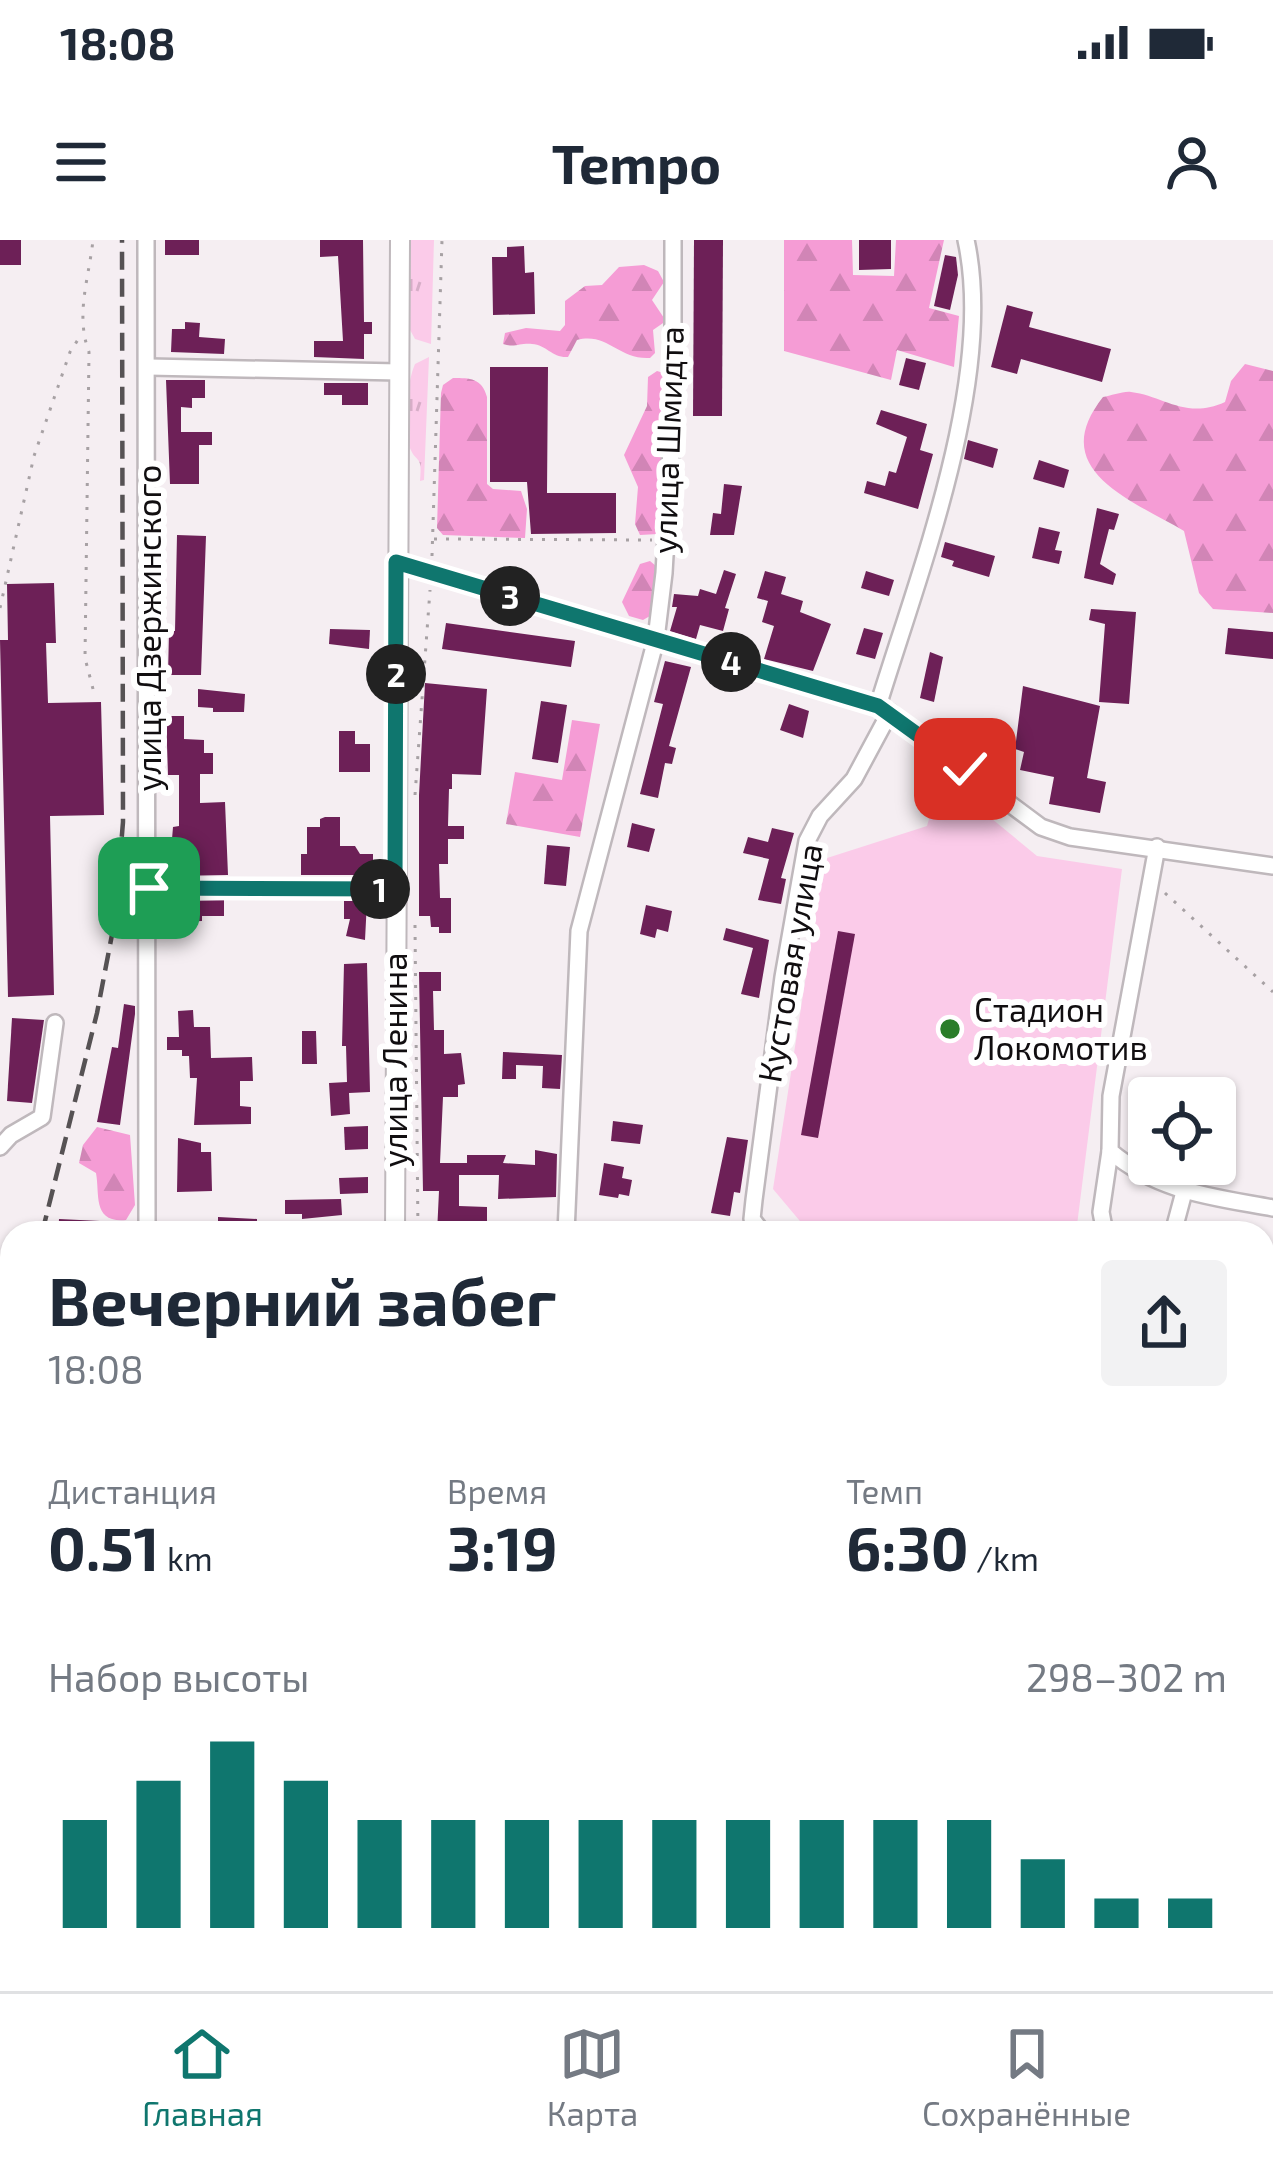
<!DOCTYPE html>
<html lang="ru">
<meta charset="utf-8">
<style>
body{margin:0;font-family:"Exo 2",sans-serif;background:#f2f2f3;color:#1f2937;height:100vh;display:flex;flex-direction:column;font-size:45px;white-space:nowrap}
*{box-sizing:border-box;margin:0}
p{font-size:39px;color:#747a83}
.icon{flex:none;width:66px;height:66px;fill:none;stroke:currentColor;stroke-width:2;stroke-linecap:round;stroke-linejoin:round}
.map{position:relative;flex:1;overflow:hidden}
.panel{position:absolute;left:0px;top:981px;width:1275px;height:771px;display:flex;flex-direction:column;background:#fff;border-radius:36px 36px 0 0;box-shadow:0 3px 9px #0004}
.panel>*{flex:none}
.buttons{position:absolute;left:1128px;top:837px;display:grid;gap:24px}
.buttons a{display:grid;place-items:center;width:108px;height:108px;border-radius:12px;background:#fff;box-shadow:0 3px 9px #0004;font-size:60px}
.pin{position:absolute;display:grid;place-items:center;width:102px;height:102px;color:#fff;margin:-51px;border-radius:24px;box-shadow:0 6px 18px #0006}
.km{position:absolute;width:60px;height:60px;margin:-30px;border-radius:50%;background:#222;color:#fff;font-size:33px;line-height:60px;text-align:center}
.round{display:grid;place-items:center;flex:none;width:126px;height:126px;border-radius:12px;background:#f2f2f3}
.overview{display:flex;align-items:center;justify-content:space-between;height:204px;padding:0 48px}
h1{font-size:66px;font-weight:700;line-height:90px}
.metrics{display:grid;grid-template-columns:repeat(3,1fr);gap:18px;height:204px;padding:12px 48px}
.metrics div{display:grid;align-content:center}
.metrics b{font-size:60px;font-weight:700}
.metrics small{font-size:33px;font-weight:400}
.metrics p{font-size:33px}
.chart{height:336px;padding:24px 48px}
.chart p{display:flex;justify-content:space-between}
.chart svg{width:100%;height:216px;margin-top:12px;stroke:#0f766e;stroke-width:6}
.status{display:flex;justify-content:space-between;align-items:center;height:84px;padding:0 60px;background:#fff;direction:ltr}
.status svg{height:33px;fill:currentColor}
header{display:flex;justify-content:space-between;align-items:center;height:156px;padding:0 48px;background:#fff;font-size:54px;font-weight:700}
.tabs{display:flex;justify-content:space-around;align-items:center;height:168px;border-top:3px solid #e0e1e3;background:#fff;font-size:33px;color:#747a83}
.tabs a{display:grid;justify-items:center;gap:6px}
.tabs .selected{color:#0f766e}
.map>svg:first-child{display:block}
</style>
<div class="status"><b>18:08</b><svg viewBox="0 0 49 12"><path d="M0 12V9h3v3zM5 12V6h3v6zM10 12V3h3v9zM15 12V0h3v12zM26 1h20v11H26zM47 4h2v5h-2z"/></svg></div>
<header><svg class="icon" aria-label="menu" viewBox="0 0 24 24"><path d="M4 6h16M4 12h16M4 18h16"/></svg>Tempo<svg class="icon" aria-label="person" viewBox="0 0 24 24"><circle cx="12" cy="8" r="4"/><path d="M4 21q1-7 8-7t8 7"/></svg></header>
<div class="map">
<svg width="1273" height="1751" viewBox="0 0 1273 1751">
<defs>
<pattern id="grass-tufts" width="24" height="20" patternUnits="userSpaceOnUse" patternTransform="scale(3)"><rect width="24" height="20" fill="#fbcbe9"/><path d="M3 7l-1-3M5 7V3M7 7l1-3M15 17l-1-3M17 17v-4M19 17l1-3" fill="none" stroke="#d6adc7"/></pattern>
<pattern id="forest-firs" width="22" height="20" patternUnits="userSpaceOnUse" patternTransform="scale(3)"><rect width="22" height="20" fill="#f59cd5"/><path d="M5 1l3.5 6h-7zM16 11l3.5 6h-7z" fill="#d185b6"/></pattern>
</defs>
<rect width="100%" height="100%" fill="#f5eef2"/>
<g fill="url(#grass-tufts)">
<path d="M409,0H434L431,104L415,99L409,88Z"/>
<path d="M429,117L424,240L420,241C423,212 415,225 409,205C403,185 407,142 415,124Z"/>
</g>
<g fill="url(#forest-firs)">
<path d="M784,0H852L853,35L894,36L896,0H944L929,68L959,76L954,127L897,110L891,140L784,111Z"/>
<path d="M644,25L658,31L664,42L652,60L666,81L653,90L655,113L650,118C618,120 608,92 577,100L568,117C552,118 547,105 532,104C519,103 515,108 503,104L505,93L526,88L560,91L565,85V61L585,46L602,45L619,27Z"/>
<path d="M1245,124L1273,131V373L1213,369L1199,353L1184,291C1132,260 1045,230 1103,157C1111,156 1123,151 1131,152C1164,156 1186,180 1225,162L1231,141Z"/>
<path d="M657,131L667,134L662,288L658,294L640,295L635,284L638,247L624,215L647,166L648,137Z"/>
<path d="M453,138C470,138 482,138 487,157V244L493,249L521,251L527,269L525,298L443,295L437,288L441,153L443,145Z"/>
<path d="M650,321L656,326V358L650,376L643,380L629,376L622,362L640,324Z"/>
<path d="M572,480L600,484L580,597L506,584L515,532L562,540Z"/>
<path d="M97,887L130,895L135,965L126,980C92,983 100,955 96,933L79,923L83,905Z"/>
</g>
<path fill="#fbcbe9" d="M941,537L1037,616L1122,629L1076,993H810L773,949L824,619L927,586Z"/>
<g fill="#6d2057">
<rect x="0" y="0" width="21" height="25"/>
<rect x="165" y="0" width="34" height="15"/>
<path d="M320,0H363L364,82H372V94H364V119L314,117V101H343L338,16L320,17Z"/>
<path d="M694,0H723L722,176H693Z"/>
<path d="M859,0H891V29L859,30Z"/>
<path d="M524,6L525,33L534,32L535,74L493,75L492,17H507V7Z"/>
<path d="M945,15L956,17L958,35L950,70L934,66Z"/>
<path d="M1007,65L1033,72L1029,87L1111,109L1102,142L1021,119L1017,134L991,127Z"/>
<path d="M185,82L200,83L199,97L225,99L224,114L171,112L172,89H185Z"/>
<path d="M906,118L926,123L919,150L899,145Z"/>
<path d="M490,127H548L547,253H616V293L531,294L527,242H490Z"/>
<path d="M166,140H205V158H192V168L181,167V192H212V205H199V244H170Z"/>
<path d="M324,143H368V165H342V155H324Z"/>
<path d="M881,170L927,184L920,210L933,214L918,269L864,253L867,241L885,246L889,231L896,233L907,197L876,184Z"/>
<path d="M968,200L998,209L993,228L964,219Z"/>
<path d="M1039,220L1069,230L1064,248L1033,239Z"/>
<path d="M724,244L742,246L734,295H710L713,273L721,274Z"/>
<path d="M1097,268L1119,274L1114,290L1109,289L1100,324L1116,334L1113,345L1084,338Z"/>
<path d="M1039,287L1060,292L1055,310L1062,311L1059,324L1032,318Z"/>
<path d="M177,295L206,296L201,435H168L169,391H175Z"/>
<path d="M945,302L995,316L989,337L952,326L954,321L941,317Z"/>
<path d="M724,330L736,334L725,368L729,369L723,391L700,385L696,399L670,391L677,367H672L674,354L698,356L700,349L716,354Z"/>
<path d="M765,331L786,337L781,354L803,361L800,372L831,384L813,431L764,419L774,386L762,382L768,361L757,358Z"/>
<path d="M866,331L894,340L889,356L861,348Z"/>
<path d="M54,343L56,403H46L48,463L101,462L104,575L50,576L54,755L8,757L0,400H8L7,344Z"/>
<path d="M1091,369L1136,372L1129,464L1099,462L1105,384L1089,380Z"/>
<path d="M446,383L575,401L571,427L442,409Z"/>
<path d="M864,388L883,393L875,419L856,414Z"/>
<path d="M1228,388L1273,392V419L1225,414Z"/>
<path d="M330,389L370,390L369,409L329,404Z"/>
<path d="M930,412L943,417L934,462L920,458Z"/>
<path d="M665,421L691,427L669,506L676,508L672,524L665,523L658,558L640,554L663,464L654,462Z"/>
<path d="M425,443L487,449L481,535L452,534V549H449L448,586H464V599H448V624H439L440,658H451V693H439V687H431L430,676H419V555Z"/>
<path d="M1023,446L1100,466L1087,538L1106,542L1100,573L1049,564L1054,537L1020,530L1024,512L1015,509Z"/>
<path d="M198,449L245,454L244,472H213V468L198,467Z"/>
<path d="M541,461L567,465L558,523L532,519Z"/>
<path d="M789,464L809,471L803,498L780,490Z"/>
<path d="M166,476H184V499L204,500V513H213V534H200V563L225,562L228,635L169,636L173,587L179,586V535H168Z"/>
<path d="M339,491H355V504H370V532H339Z"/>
<path d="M325,577H340V606H355L360,614H373V635H301V614H307V587H320V579Z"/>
<path d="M632,583L655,589L649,612L627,607Z"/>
<path d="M772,588L794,593L781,638L786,639L781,664L758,660L769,619L743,613L748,597L768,602Z"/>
<path d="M547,605L570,607L566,646L544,644Z"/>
<path d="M224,660V676H202V681L177,682V668L187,667V661Z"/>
<path d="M344,661H367L365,700L346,696L350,679H344Z"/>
<path d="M646,665L672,671L668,692L657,689L655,698L640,694Z"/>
<path d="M726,688L769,700L759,758L741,754L753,708L723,700Z"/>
<path d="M838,691L855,694L818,898L801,895Z"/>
<path d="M367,723L370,852L349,853L350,874L331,876L329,843L347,842L346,806H342L344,724Z"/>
<path d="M419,732H441V751H433L434,790H444V814L461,813L465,844L458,845V857H443L440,923H467V915H506L503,923L535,925V910L557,914L556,957L498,959L499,935H459V966L487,967V992L437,993L439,951H423Z"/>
<path d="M124,764L135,766V774L120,885L97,882L112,807L118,808Z"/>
<path d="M193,770L194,787H210L211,818L252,817L253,841H240V866L251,867V884L194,885L197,838H190L189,816H182V810H167V797H179L178,771Z"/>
<path d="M12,778L44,780L32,863L7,861Z"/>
<path d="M302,791H316L317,824H302Z"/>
<path d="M503,812L562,815L560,849L542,848L543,826L516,825V839H502Z"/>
<path d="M613,881L643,885L640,904L611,901Z"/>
<path d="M368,886V909L345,910L344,887Z"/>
<path d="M727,897L748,900L740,953L734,952L730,976L711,973Z"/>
<path d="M178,898L201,903V912H211L212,951L177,952Z"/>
<path d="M604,923L624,927L622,938L632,940L629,956L619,954L618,958L599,955Z"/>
<path d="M368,937V953L340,954L339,938Z"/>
<path d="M341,959L342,975L302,979V974H285V960Z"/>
<path d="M218,977L257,979V993H218Z"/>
<path d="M59,979L100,981V993H58Z"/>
<rect x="0" y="1644" width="12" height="107"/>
</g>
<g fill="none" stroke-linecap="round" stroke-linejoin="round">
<defs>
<g id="minor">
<path d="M146,0L147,993"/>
<path d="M149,127L399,132"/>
<path d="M396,322L878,466L1041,587L1070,597L1273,626"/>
<path d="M878,466C919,332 996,137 966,0"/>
<path d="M1157,607L1111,856L1110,911C1158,952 1213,957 1273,968"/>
<path d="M149,648L395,649"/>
<path d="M0,907L11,895L42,877L55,783"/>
<path d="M566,993L579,691L656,399L664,333L673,174V0"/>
<path d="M763,993L752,979L754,960L783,737L807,601L820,576L854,539L890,472"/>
<path d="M1105,993L1101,972L1110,911"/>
<path d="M1173,993L1184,952"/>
<path d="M0,1208L12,1215"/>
<path d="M1263,1555L1273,1556"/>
<path d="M1263,1692L1273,1693"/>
<path d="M700,1740V1751"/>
<path d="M1117,1740L1118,1751"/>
<path d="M113,1751V1740"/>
<path d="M553,1751V1740"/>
<path d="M838,1751V1740"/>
</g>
<g id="major">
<path d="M395,993L400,0"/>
<path d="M402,1740V1751"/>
</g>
</defs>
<use href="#minor" stroke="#bfb8bc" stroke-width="20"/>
<use href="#major" stroke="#bfb8bc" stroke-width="22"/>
<g stroke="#a7a1a4" stroke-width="3" stroke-dasharray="3 9" stroke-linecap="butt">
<path d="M434,299L652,300"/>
<path d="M432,316L442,0"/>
<path d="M0,368L34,216L70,112L81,95"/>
<path d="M93,449L85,418L89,112C75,75 89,38 93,0"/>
<path d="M415,555L430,350"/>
<path d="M1165,653L1273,752"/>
<path d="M415,685L418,993"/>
<path d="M171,1740V1751"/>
<path d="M424,1740V1751"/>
</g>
<use href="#minor" stroke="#fff" stroke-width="15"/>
<use href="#major" stroke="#fff" stroke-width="18"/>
<g stroke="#565254" stroke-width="4.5" stroke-dasharray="18 9" stroke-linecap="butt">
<path d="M42,993L97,773L115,679L123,582L122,0"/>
<path d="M26,1740V1751"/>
</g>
</g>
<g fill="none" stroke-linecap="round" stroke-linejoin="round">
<defs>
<path id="route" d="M149,648L395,649L396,322L878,466L965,529"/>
</defs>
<use href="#route" stroke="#fff" stroke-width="24"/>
<use href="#route" stroke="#0f766e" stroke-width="15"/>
</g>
<circle fill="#2a7d29" stroke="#fff" stroke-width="4.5" cx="950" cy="789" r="12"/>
<g text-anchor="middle" stroke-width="12" stroke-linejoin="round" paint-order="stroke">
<g font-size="33" fill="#110e10" stroke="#fff">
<text transform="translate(668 200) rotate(-88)" y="12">улица Шмидта</text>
<text transform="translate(149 388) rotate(-90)" y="12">улица Дзержинского</text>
<text transform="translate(790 723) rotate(-80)" y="12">Кустовая улица</text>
<text transform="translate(395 820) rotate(-90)" y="12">улица Ленина</text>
</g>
<g font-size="33" fill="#110e10" stroke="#fff" text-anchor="start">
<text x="974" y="782">Стадион<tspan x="974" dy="38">Локомотив</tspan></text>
</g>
</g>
</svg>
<div class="buttons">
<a><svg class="icon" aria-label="locate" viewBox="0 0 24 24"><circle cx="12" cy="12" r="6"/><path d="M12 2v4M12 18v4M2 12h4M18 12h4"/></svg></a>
</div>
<div class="pin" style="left:149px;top:648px;background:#1e9e55"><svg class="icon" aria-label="arrive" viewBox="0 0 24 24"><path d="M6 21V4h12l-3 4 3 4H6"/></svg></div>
<div class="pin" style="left:965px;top:529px;background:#d93025"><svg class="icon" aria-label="check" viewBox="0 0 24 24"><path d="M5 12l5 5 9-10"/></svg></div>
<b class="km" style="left:380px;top:649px">1</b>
<b class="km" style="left:396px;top:434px">2</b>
<b class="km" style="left:510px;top:356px">3</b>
<b class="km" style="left:731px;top:422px">4</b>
<section class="panel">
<div class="overview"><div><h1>Вечерний забег</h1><p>18:08</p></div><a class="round"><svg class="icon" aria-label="share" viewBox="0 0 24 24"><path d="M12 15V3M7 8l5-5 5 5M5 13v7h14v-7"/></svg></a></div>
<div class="metrics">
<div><p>Дистанция</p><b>0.51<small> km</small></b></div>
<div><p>Время</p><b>3:19</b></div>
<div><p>Темп</p><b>6:30<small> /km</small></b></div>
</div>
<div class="chart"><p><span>Набор высоты</span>298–302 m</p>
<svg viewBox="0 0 160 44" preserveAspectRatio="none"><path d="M5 44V22M15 44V14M25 44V6M35 44V14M45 44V22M55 44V22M65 44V22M75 44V22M85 44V22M95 44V22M105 44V22M115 44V22M125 44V22M135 44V30M145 44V38M155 44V38"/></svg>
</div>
</section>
</div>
<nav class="tabs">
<a class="selected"><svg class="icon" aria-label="home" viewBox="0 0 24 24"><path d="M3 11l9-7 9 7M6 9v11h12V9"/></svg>Главная</a>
<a><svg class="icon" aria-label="map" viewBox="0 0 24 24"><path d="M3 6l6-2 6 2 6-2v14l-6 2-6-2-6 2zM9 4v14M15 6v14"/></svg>Карта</a>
<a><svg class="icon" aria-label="saved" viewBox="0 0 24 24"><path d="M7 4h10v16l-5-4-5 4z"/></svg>Сохранённые</a>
</nav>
